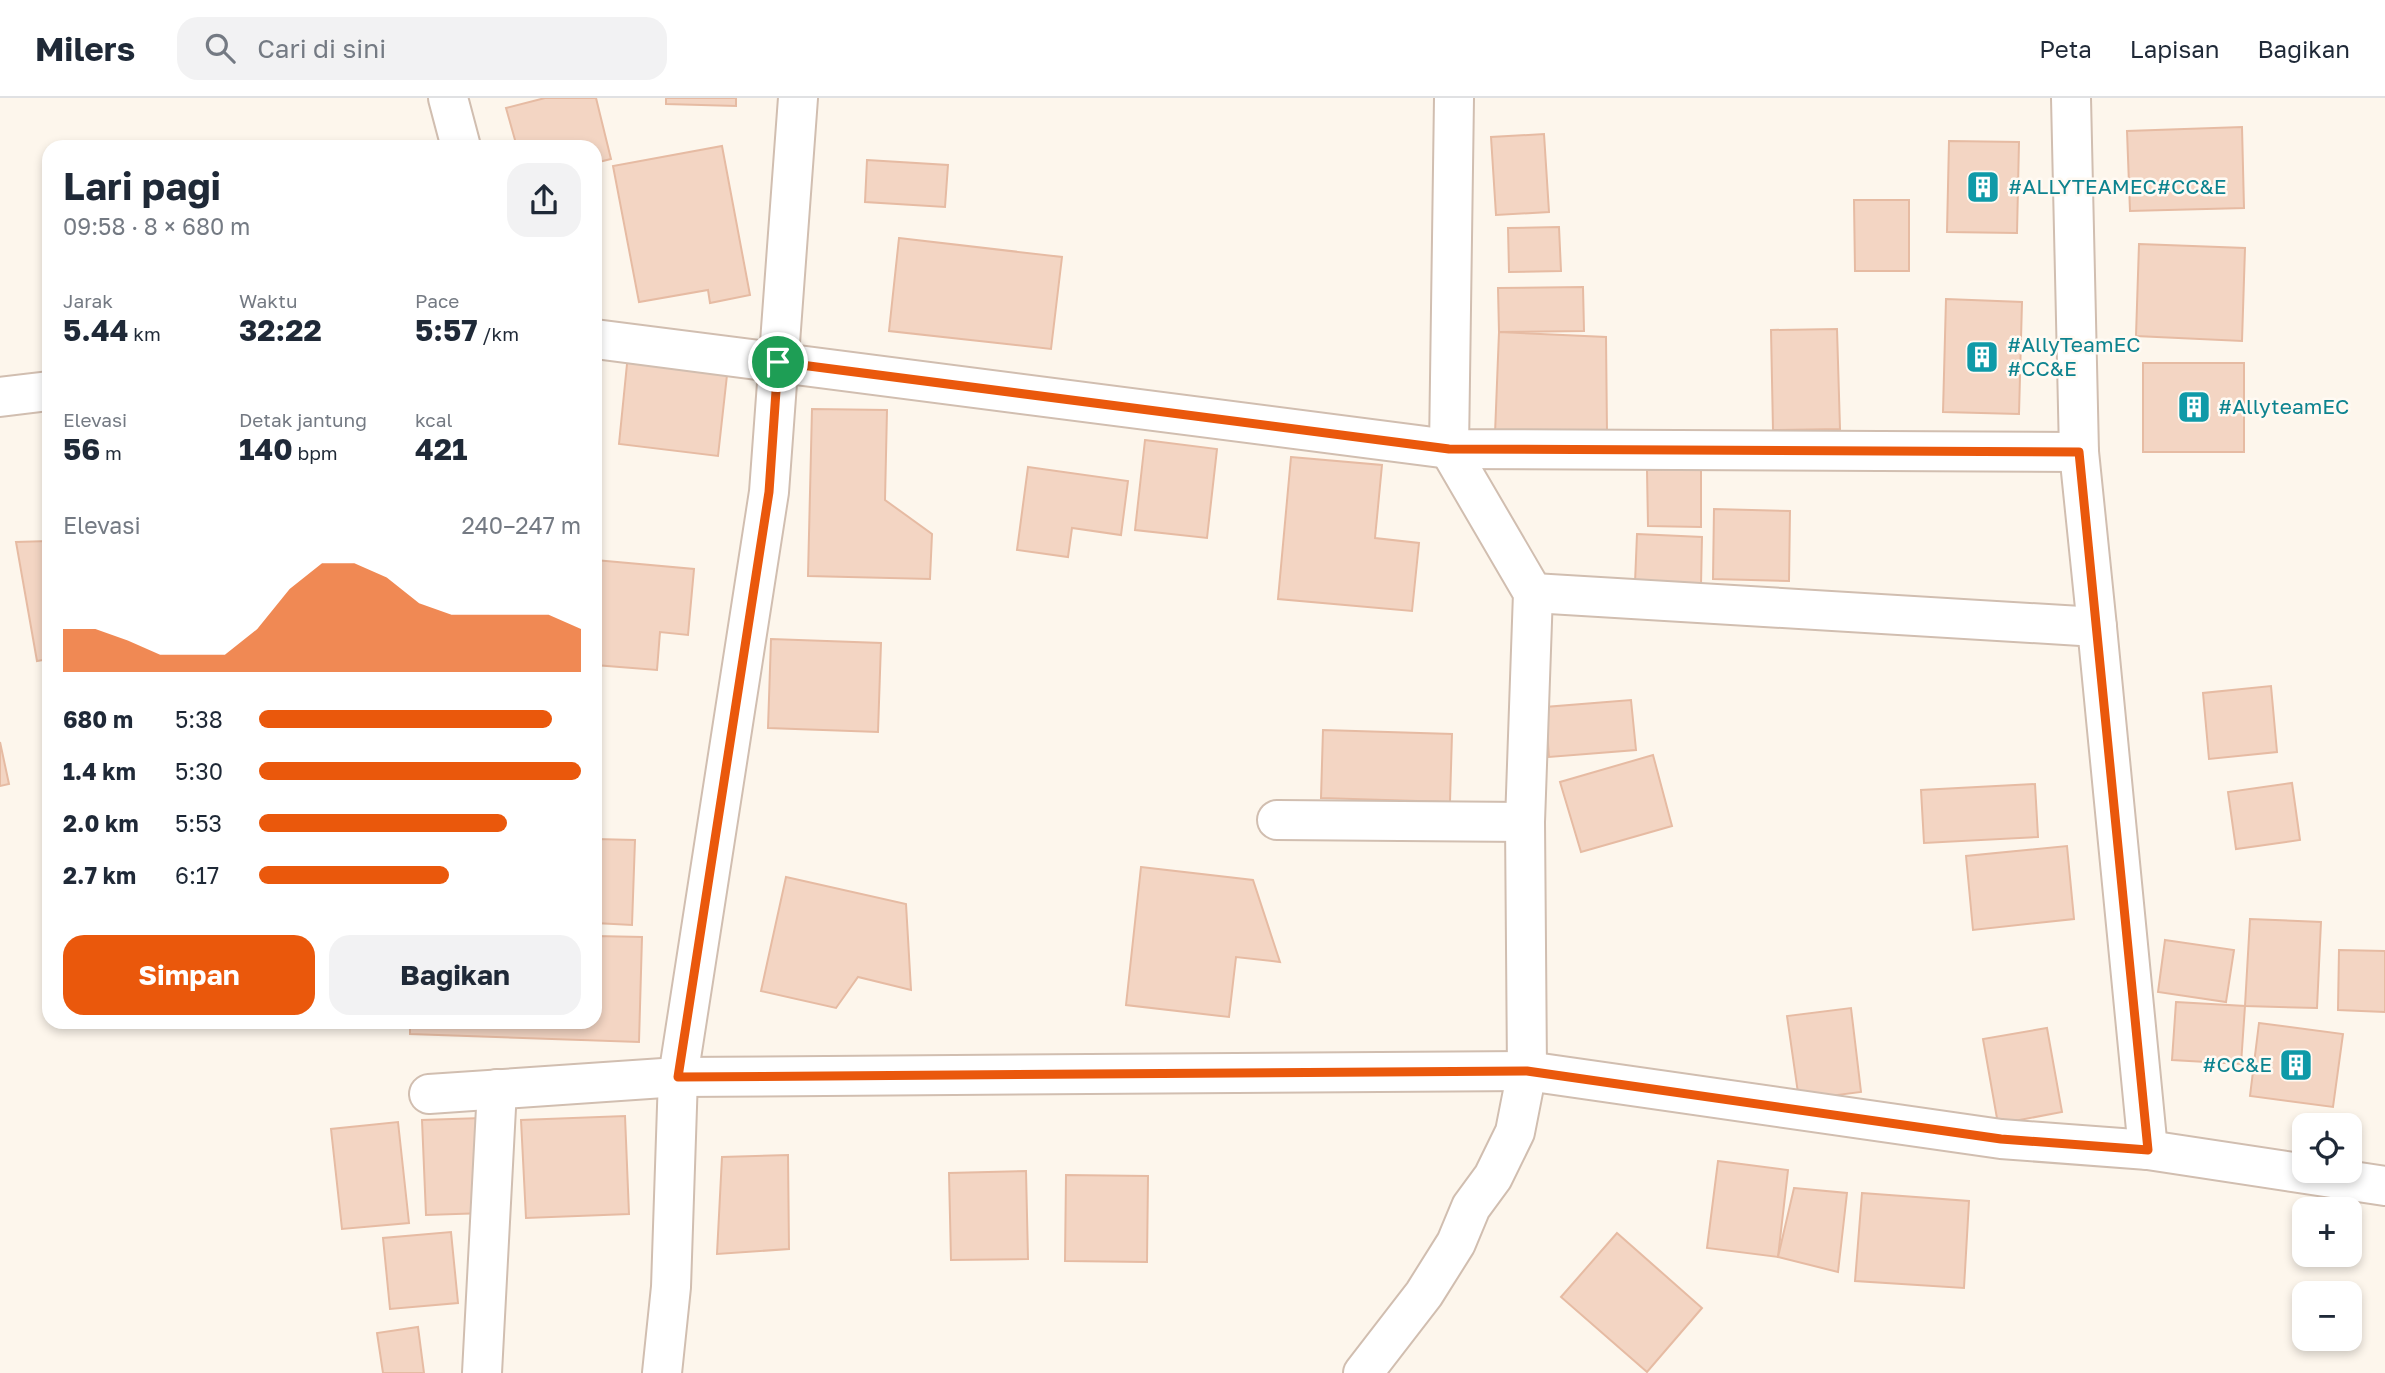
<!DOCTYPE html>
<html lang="id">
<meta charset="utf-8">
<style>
body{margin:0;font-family:"Golos Text",sans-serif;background:#f2f2f3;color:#1f2937;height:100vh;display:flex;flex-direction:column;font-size:26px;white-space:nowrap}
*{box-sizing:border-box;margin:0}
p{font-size:23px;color:#747a83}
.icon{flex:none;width:38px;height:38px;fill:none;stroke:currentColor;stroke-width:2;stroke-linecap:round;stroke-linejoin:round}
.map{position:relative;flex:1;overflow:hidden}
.sheet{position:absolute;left:42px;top:42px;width:560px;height:889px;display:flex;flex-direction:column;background:#fff;border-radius:21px;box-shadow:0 4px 10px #0003}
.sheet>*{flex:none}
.tools{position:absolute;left:2292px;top:1015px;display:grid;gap:14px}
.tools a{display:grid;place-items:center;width:70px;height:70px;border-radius:14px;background:#fff;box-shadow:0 4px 10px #0003;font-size:35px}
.pin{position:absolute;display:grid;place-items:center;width:60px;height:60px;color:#fff;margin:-30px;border:4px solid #fff;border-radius:50%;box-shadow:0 2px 7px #0007}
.round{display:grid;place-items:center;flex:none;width:74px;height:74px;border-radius:21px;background:#f2f2f3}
.summary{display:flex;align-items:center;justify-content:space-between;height:119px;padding:0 21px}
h1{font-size:38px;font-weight:700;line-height:52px}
.figures{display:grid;grid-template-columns:repeat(3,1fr);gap:10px;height:119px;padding:7px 21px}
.figures div{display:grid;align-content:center}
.figures b{font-size:30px;font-weight:700}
.figures small{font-size:19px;font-weight:400}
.figures p{font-size:19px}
.chart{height:196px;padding:14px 21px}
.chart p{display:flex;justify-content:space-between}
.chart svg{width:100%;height:126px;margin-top:7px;fill:#ea580c;opacity:.7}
.primary-button{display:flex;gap:14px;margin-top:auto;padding:14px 21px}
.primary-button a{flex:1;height:80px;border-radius:21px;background:#ea580c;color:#fff;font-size:28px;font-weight:700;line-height:80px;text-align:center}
.primary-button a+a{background:#f2f2f3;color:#1f2937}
ul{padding:0 21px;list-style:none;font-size:23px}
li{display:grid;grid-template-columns:112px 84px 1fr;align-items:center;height:52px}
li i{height:18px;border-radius:9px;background:#ea580c}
header{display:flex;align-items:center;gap:42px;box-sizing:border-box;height:98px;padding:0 35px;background:#fff;border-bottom:2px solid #e0e1e3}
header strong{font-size:33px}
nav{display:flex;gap:38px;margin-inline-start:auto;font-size:24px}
.search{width:490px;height:63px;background:#f2f2f3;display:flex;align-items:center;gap:18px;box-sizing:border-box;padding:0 24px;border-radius:21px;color:#747a83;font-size:26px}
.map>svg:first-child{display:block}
</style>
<header>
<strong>Milers</strong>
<div class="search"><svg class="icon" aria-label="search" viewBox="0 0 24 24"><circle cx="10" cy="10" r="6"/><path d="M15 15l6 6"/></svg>Cari di sini</div>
<nav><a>Peta</a><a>Lapisan</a><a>Bagikan</a></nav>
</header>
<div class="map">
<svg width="2385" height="1275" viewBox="0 0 2385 1275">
<rect width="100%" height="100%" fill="#fdf6ec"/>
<g fill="#f3d5c3" stroke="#e6bba3" stroke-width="2">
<path d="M545,0H596L611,61L595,65V49H517L506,10Z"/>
<path d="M666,0H736V8L666,6Z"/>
<path d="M2242,29L2244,110L2130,113L2127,33Z"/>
<path d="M1544,36L1549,114L1496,117L1491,39Z"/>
<path d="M1949,43L2019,44L2017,135L1947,134Z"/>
<path d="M722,48L750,197L710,205L708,192L639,204L613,68Z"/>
<path d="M867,62L948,67L945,109L865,104Z"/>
<path d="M1854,102H1909V173H1855Z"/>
<path d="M1559,129L1561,173L1509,174L1508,130Z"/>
<path d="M899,140L1062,159L1051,251L889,233Z"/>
<path d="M2139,146L2245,150L2242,243L2136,238Z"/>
<path d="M1583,189L1584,233L1499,234L1498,190Z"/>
<path d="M1946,201L2022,204L2019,316L1943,314Z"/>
<path d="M1837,231L1840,331L1773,332L1771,232Z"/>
<path d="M1499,234L1606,239L1607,335L1495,336Z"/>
<path d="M628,256L728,268L718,358L619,346Z"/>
<rect x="2143" y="265" width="101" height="89"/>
<path d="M812,311L887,312L885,402L932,436L930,481L808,478Z"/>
<path d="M1145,342L1217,351L1207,440L1135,432Z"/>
<path d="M1291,359L1382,367L1375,440L1419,445L1412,513L1278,501Z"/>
<path d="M1028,369L1128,383L1121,437L1072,430L1068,459L1017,452Z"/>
<path d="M1647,372H1701V429L1648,428Z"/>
<path d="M1714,411L1790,413L1789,483L1713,481Z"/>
<path d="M1637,436L1702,439L1701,487L1635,485Z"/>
<path d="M49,443V561L37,563L16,444Z"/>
<path d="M595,462L694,471L688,537L660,534L657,572L595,567Z"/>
<path d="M771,541L881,545L878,634L768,630Z"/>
<path d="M2271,588L2277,654L2209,661L2203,595Z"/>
<path d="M1631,602L1636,652L1549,659L1545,609Z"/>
<path d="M1323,632L1452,636L1450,704L1321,700Z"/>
<path d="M0,644L9,686L0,688Z"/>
<path d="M1653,657L1672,728L1581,754L1560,684Z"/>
<path d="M2292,685L2300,742L2236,751L2228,694Z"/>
<path d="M2035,686L2038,739L1924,745L1921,692Z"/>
<path d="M595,741L635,742L632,827L595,825Z"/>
<path d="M2067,748L2074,821L1973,832L1966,758Z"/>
<path d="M1141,769L1253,782L1280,864L1236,859L1229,919L1126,907Z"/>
<path d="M786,779L906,806L911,892L858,879L836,910L761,893Z"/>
<path d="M2250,821L2321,824L2317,910L2245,908Z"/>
<path d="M595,838L642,839L639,944L410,936V924H595Z"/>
<path d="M2165,842L2234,852L2226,904L2158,894Z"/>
<path d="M2339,852L2385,853V914L2338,912Z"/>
<path d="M2176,904L2245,908L2241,966L2172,962Z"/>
<path d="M1851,910L1861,994L1799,1002L1787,918Z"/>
<path d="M2259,925L2343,936L2333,1009L2250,998Z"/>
<path d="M2047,930L2062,1014L1998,1026L1983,941Z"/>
<path d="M625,1018L629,1116L526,1120L521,1022Z"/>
<path d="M482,1020L486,1115L426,1117L422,1022Z"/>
<path d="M398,1024L409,1125L342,1131L331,1031Z"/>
<path d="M788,1057L789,1151L717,1156L722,1059Z"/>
<path d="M1718,1063L1788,1072L1778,1159L1707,1150Z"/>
<path d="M1026,1073L1028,1161L951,1162L949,1075Z"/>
<path d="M1066,1077L1148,1078L1147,1164L1065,1163Z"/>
<path d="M1794,1090L1847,1095L1838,1174L1778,1159Z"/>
<path d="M1862,1095L1969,1103L1964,1190L1855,1183Z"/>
<path d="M451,1134L458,1205L390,1211L383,1140Z"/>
<path d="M1617,1135L1702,1210L1647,1274L1561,1199Z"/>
<path d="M418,1229L424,1275H383L377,1235Z"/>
</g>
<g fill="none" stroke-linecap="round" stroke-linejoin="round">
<defs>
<g id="street">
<path d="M448,0L461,49"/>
<path d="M2071,0L2079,354L2097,529"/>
<path d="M595,241L1449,351L2079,354"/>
<path d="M0,299L49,293"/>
<path d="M1533,495L2097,529L2148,1052"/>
<path d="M1277,722L1525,724"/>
<path d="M429,996L678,979L1527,973L2001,1041L2148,1052L2385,1088"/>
<path d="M482,1275L497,991"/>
<path d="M662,1275L671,1189L678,979L769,394L798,0"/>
<path d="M1363,1275L1424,1196L1456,1145L1471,1109L1493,1079L1515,1034L1527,973L1525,724L1533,495L1449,351L1454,0"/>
</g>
</defs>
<use href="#street" stroke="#d1beb0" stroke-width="42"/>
<use href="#street" stroke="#fff" stroke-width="38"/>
</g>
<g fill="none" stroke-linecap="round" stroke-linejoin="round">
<defs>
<path id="route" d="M778,264L1449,351L2079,354L2148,1052L2001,1041L1527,973L678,979L769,394Z"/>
</defs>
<use href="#route" stroke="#fff" stroke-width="14"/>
<use href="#route" stroke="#ea580c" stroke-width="9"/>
</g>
<defs>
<symbol id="building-square" viewBox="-11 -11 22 22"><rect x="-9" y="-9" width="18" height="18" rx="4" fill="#0f9aa8" stroke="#fffaf3"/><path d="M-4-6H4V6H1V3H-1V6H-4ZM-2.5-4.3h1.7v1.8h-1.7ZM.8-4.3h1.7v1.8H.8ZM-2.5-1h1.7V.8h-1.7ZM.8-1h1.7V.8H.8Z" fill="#fff"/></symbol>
</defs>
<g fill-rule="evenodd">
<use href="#building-square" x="1964" y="70" width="38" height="38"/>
<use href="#building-square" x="1963" y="240" width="38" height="38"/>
<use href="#building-square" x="2175" y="290" width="38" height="38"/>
<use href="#building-square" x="2277" y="948" width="38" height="38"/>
</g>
<g text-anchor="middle" stroke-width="5" stroke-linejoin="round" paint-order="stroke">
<g font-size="21" fill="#0d838f" stroke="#fffaf3" text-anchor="start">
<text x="2008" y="96">#ALLYTEAMEC#CC&amp;E</text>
<text x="2007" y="254">#AllyTeamEC<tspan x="2007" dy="24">#CC&amp;E</tspan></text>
<text x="2218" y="316">#AllyteamEC</text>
<text x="2272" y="974" text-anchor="end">#CC&amp;E</text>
</g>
</g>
</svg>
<div class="tools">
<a><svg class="icon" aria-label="locate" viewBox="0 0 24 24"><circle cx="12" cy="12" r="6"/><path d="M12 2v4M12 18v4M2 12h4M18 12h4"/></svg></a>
<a>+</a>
<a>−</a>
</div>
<div class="pin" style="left:778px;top:264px;background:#1e9e55"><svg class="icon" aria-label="arrive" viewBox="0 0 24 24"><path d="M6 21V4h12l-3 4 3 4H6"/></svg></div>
<section class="sheet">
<div class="summary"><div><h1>Lari pagi</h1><p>09:58 · 8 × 680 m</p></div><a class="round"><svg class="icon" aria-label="share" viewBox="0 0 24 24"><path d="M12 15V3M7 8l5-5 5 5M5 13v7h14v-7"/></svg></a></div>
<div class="figures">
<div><p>Jarak</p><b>5.44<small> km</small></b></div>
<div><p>Waktu</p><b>32:22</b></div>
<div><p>Pace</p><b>5:57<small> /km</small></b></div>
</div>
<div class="figures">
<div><p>Elevasi</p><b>56<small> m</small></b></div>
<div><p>Detak jantung</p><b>140<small> bpm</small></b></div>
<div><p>kcal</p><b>421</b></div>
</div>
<div class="chart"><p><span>Elevasi</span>240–247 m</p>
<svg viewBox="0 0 160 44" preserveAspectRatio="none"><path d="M0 44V29L10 29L20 33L30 38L40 38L50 38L60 29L70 15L80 6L90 6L100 11L110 20L120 24L130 24L140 24L150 24L160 29V44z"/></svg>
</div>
<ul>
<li><b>680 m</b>5:38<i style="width:91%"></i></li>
<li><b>1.4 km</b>5:30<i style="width:100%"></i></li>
<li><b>2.0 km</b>5:53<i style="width:77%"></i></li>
<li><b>2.7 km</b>6:17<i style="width:59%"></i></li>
</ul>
<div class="primary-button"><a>Simpan</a><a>Bagikan</a></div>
</section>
</div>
